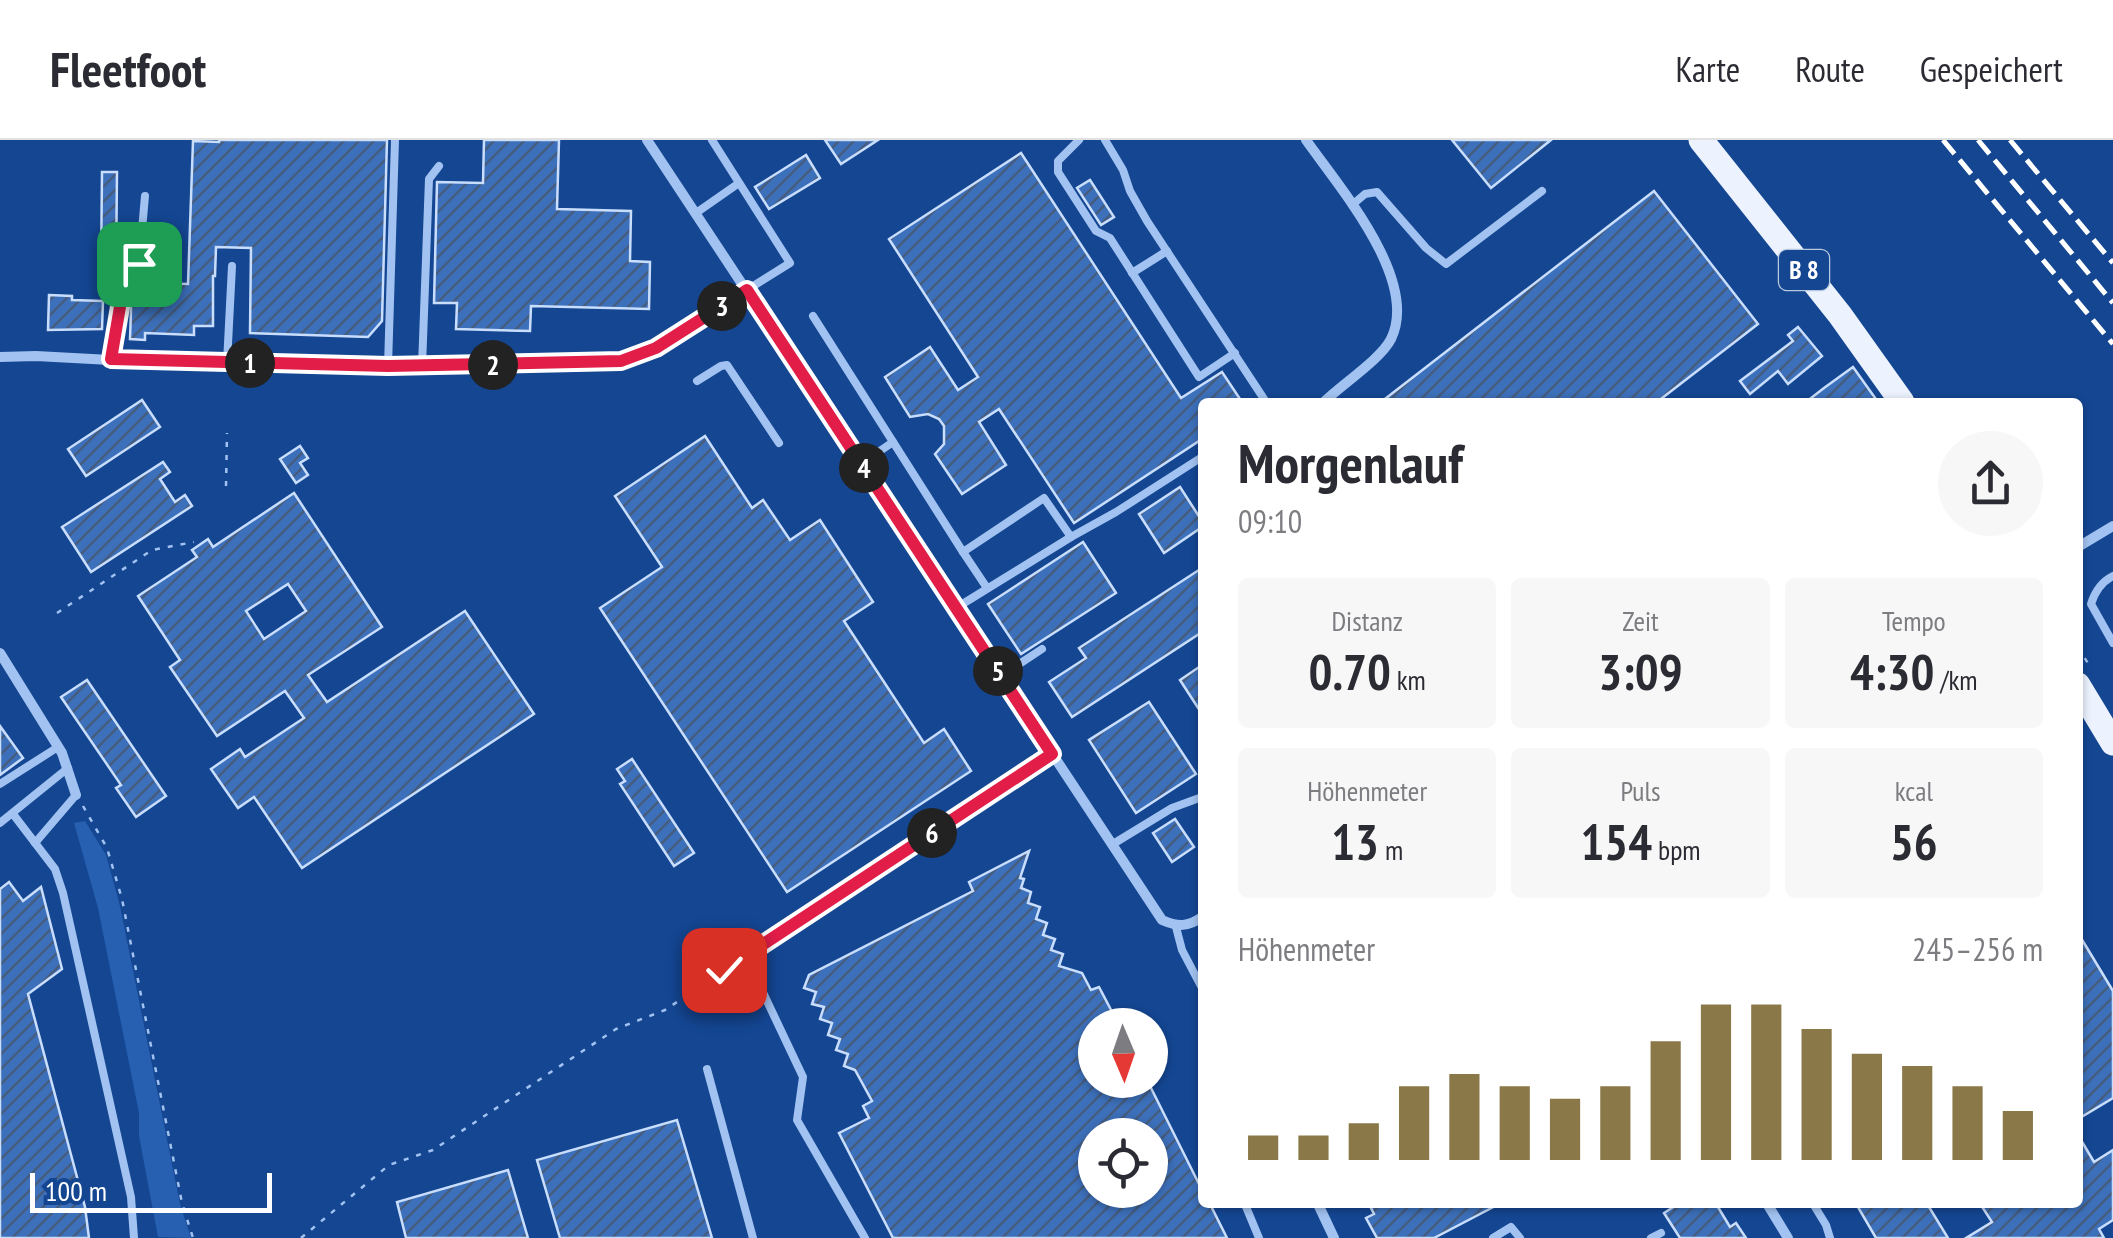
<!DOCTYPE html>
<html lang="de">
<meta charset="utf-8">
<style>
body{margin:0;font-family:"PT Sans Narrow",sans-serif;background:#f7f7f7;color:#2b2b33;height:100vh;display:flex;flex-direction:column;font-size:38px;white-space:nowrap}
*{box-sizing:border-box;margin:0}
p{font-size:32px;color:#7c7c81}
.icon{flex:none;width:55px;height:55px;fill:none;stroke:currentColor;stroke-width:2;stroke-linecap:round;stroke-linejoin:round}
.map{position:relative;flex:1;overflow:hidden}
.side{position:absolute;left:1198px;top:258px;width:885px;height:810px;display:flex;flex-direction:column;background:#fff;border-radius:10px;box-shadow:0 2px 8px #0004}
.side>*{flex:none}
.needle{width:65px;rotate:178deg}
.controls{position:absolute;left:1078px;top:868px;display:grid;gap:20px}
.controls a{display:grid;place-items:center;width:90px;height:90px;border-radius:50%;background:#fff;box-shadow:0 2px 8px #0004;font-size:50px}
.scale{position:absolute;left:30px;bottom:25px;width:242px;box-sizing:border-box;padding-left:10px;border:5px solid #fff;border-top:0;font-size:28px;line-height:35px;white-space:nowrap;color:#fff;-webkit-text-stroke:8px #144692;paint-order:stroke}
.pin{position:absolute;display:grid;place-items:center;width:85px;height:85px;color:#fff;margin:-42px;border-radius:20px;box-shadow:0 5px 15px #0006}
.km{position:absolute;width:50px;height:50px;margin:-25px;border-radius:50%;background:#222;color:#fff;font-size:28px;line-height:50px;text-align:center}
.round{display:grid;place-items:center;flex:none;width:105px;height:105px;border-radius:52px;background:#f7f7f7}
.summary{display:flex;align-items:center;justify-content:space-between;height:170px;padding:0 40px}
h1{font-size:55px;font-weight:700;line-height:75px}
.stats{display:grid;grid-template-columns:repeat(3,1fr);gap:15px;height:170px;padding:10px 40px}
.stats div{display:grid;align-content:center;border-radius:10px;background:#f7f7f7;text-align:center}
.stats b{font-size:50px;font-weight:700}
.stats small{font-size:28px;font-weight:400}
.stats p{font-size:28px}
.chart{height:280px;padding:20px 40px}
.chart p{display:flex;justify-content:space-between}
.chart svg{width:100%;height:180px;margin-top:10px;stroke:#8a7848;stroke-width:6}
header{display:flex;align-items:center;gap:60px;box-sizing:border-box;height:140px;padding:0 50px;background:#fff;border-bottom:2px solid #e1e1e2}
header strong{font-size:48px}
nav{display:flex;gap:55px;margin-inline-start:auto;font-size:35px}
.map>svg:first-child{display:block}
</style>
<header>
<strong>Fleetfoot</strong>
<nav><a>Karte</a><a>Route</a><a>Gespeichert</a></nav>
</header>
<div class="map">
<svg width="2113" height="1098" viewBox="0 0 2113 1098">
<defs>
<pattern id="building-hatch" width="6" height="6" patternUnits="userSpaceOnUse" patternTransform="scale(2.5)"><rect width="6" height="6" fill="#3d70ba"/><path d="M-1 1l2-2M0 6l6-6M5 7l2-2" fill="none" stroke="#455c7e"/></pattern>
</defs>
<rect width="100%" height="100%" fill="#144692"/>
<path fill="#2760b0" d="M85,681L106,715L120,766L180,1064L191,1098L158,1097L139,996V973L98,768L74,683Z"/>
<g fill="url(#building-hatch)" stroke="#c9defc" stroke-width="2.5" fill-rule="evenodd">
<path d="M219,0H387L382,181L368,197L250,193L251,108L216,107L215,136H213V186H194V195L145,193V200L130,199L132,142L188,144L193,1L219,2Z"/>
<path d="M484,0H559L557,69L631,71L630,121L650,122L649,169L531,166L530,191L456,189L457,163H434L437,42L483,43Z"/>
<path d="M825,0H878L841,24Z"/>
<path d="M1452,0H1551L1491,48Z"/>
<path d="M1021,13L1181,258L1222,232L1242,262H1202V299L1074,383L999,269L979,282L1006,325L962,354L935,314L944,304V286L939,279L928,274L910,277L885,237L930,207L958,250L978,237L889,99Z"/>
<path d="M806,15L820,38L769,69L755,47Z"/>
<path d="M102,32H117L116,130H101Z"/>
<path d="M1090,40L1114,77L1101,85L1077,48Z"/>
<path d="M1654,51L1758,184L1657,262H1381Z"/>
<path d="M49,155L72,156V160L103,161L102,189L48,190Z"/>
<path d="M1798,187L1822,216L1788,244L1778,231L1750,254L1740,241L1793,201L1788,195Z"/>
<path d="M1853,227L1878,262H1806L1824,248Z"/>
<path d="M142,260L160,287L86,336L68,309Z"/>
<path d="M705,296L752,368L763,360L790,400L820,380L873,462L844,481L924,603L944,589L971,631L787,752L600,468L662,427L615,356Z"/>
<path d="M300,306L308,318L300,323L308,335L296,343L280,319Z"/>
<path d="M163,322L170,332L160,339L175,362L185,355L192,366L91,432L62,387Z"/>
<path d="M1180,347L1202,381V387L1164,413L1139,374Z"/>
<path d="M294,353L382,487L308,535L327,562L465,471L534,574L302,728L254,657L238,668L211,629L240,609L245,617L304,578L285,551L217,596L170,527L180,520L138,456L197,417L192,410L208,399L213,407ZM288,444L306,471L264,499L246,471Z"/>
<path d="M1083,402L1116,453L1021,514L988,464Z"/>
<path d="M1202,428V492L1072,577L1049,542L1086,518L1079,508Z"/>
<path d="M1202,525V574L1180,540Z"/>
<path d="M87,540L166,656L136,677L116,648L121,645L61,557Z"/>
<path d="M1149,562L1196,634L1136,673L1089,600Z"/>
<path d="M0,586L23,618L0,635Z"/>
<path d="M632,619L694,713L674,726L620,644L625,641L617,629Z"/>
<path d="M1175,679L1194,707L1172,722L1153,693Z"/>
<path d="M1029,711L1020,738L1024,739L1021,748L1031,752L1028,763L1040,767L1036,779L1047,783L1043,795L1055,799L1051,810L1063,814L1059,826L1082,833L1091,850L1099,847L1119,885H1095V940H1147L1202,1050V1062H1209L1227,1098H893L839,993L869,978L863,966L872,961L855,930L844,926L848,914L836,910L840,899L828,895L832,883L820,879L824,867L812,864L816,852L804,848L809,835L973,751L969,742ZM1095,995H1150V1050H1095Z"/>
<path d="M9,742L23,761L41,747L62,829L28,854L85,1067L89,1098H0V749Z"/>
<path d="M2078,793L2113,851V958L2078,979Z"/>
<path d="M677,980L712,1098H560L537,1020Z"/>
<path d="M2078,995L2094,1022L2113,1010V1080L2099,1089L2104,1098H1966L1992,1082L1979,1062H2078Z"/>
<path d="M508,1030L528,1098H406L397,1062Z"/>
<path d="M1368,1062H1503L1434,1098H1377L1366,1078L1374,1074Z"/>
<path d="M1681,1062H1715L1730,1087L1736,1083L1746,1098H1680L1664,1073Z"/>
<path d="M1855,1062H1926L1948,1098H1876Z"/>
</g>
<g fill="none" stroke-linecap="round" stroke-linejoin="round">
<g stroke="#a2c3f1" stroke-width="2.5" stroke-dasharray="5 8" stroke-linecap="butt">
<path d="M226,346L227,293"/>
<path d="M57,473L152,410L194,402"/>
<path d="M2078,507L2089,525"/>
<path d="M83,666L107,708L122,759L182,1063L193,1098"/>
<path d="M301,1098L389,1025L433,1010L616,889L665,870L1043,620"/>
</g>
<g stroke="#a2c3f1" stroke-width="8">
<path d="M712,0L790,123L747,150"/>
<path d="M1079,0L1058,21V32L1096,91L1110,98L1199,237L1235,213"/>
<path d="M1105,0L1123,30L1130,51L1147,81L1266,262"/>
<path d="M1352,65L1365,54L1377,52L1426,108L1446,124L1542,51"/>
<path d="M696,73L739,43"/>
<path d="M1132,133L1167,111"/>
<path d="M813,176L963,412"/>
<path d="M111,219L126,132L139,124L145,56"/>
<path d="M227,223L232,126"/>
<path d="M388,226L395,0"/>
<path d="M422,226L429,39L439,26"/>
<path d="M697,241L721,226L727,225L779,303"/>
<path d="M861,324L893,302"/>
<path d="M1071,397L1116,372L1202,317"/>
<path d="M2113,436C2101,442 2095,451 2091,464L2113,503"/>
<path d="M956,468L1071,397L1044,358L963,412L987,448"/>
<path d="M1001,536L1042,509"/>
<path d="M0,644L58,607"/>
<path d="M13,674L55,729L63,753L131,1057L134,1098"/>
<path d="M0,683L68,628"/>
<path d="M35,703L76,655"/>
<path d="M1113,704L1172,668L1202,657"/>
<path d="M1176,787L1182,810L1202,848"/>
<path d="M758,842L803,937L797,980L865,1098"/>
<path d="M707,929L753,1098"/>
<path d="M1244,1062L1259,1098"/>
<path d="M1812,1062L1826,1085L1830,1098"/>
<path d="M1493,1098L1511,1087L1520,1098"/>
<path d="M1651,1098L1661,1093"/>
</g>
<g stroke="#a2c3f1" stroke-width="10">
<path d="M647,0L1162,780C1178,787 1188,787 1202,777"/>
<path d="M1306,0C1339,47 1420,140 1391,199C1381,219 1341,245 1324,262"/>
<path d="M0,217L36,216L129,221L363,226L599,223C656,217 700,180 747,150"/>
<path d="M2078,407L2113,386"/>
<path d="M0,513L62,613L76,655"/>
<path d="M1317,1062L1334,1098"/>
<path d="M1766,1062L1788,1098"/>
</g>
<g stroke="#ecf3ff" stroke-width="25">
<path d="M1701,0L1840,175L1902,262"/>
<path d="M2078,545L2113,603"/>
</g>
<g stroke="#fff" stroke-width="5" stroke-dasharray="18 8" stroke-linecap="butt">
<path d="M1943,0L2113,204"/>
<path d="M1978,0L2113,163"/>
<path d="M2010,0L2113,123"/>
</g>
</g>
<g fill="none" stroke-linecap="round" stroke-linejoin="round">
<defs>
<path id="route" d="M139,124L126,132L111,219L388,226L621,221L656,208L747,150L1052,614L724,830"/>
</defs>
<use href="#route" stroke="#fff" stroke-width="20"/>
<use href="#route" stroke="#e11d48" stroke-width="12"/>
</g>
<g text-anchor="middle" stroke-width="8" stroke-linejoin="round" paint-order="stroke">
<rect fill="#144692" stroke="#b8c8de" stroke-width="2.5" x="1779" y="110" width="50" height="40" rx="8"/>
<g font-size="25" font-weight="bold" fill="#fff">
<text x="1804" y="139">B 8</text>
</g>
</g>
</svg>
<div class="controls">
<a><svg class="needle" viewBox="-14 -14 28 28"><path d="M0-13l5 13h-10z" fill="#e53935"/><path d="M0 13l5-13h-10z" fill="#7c7c81"/></svg></a>
<a><svg class="icon" aria-label="locate" viewBox="0 0 24 24"><circle cx="12" cy="12" r="6"/><path d="M12 2v4M12 18v4M2 12h4M18 12h4"/></svg></a>
</div>
<div class="scale">100 m</div>
<div class="pin" style="left:139px;top:124px;background:#1e9e55"><svg class="icon" aria-label="arrive" viewBox="0 0 24 24"><path d="M6 21V4h12l-3 4 3 4H6"/></svg></div>
<div class="pin" style="left:724px;top:830px;background:#d93025"><svg class="icon" aria-label="check" viewBox="0 0 24 24"><path d="M5 12l5 5 9-10"/></svg></div>
<b class="km" style="left:250px;top:223px">1</b>
<b class="km" style="left:493px;top:225px">2</b>
<b class="km" style="left:722px;top:166px">3</b>
<b class="km" style="left:864px;top:328px">4</b>
<b class="km" style="left:998px;top:531px">5</b>
<b class="km" style="left:932px;top:693px">6</b>
<section class="side">
<div class="summary"><div><h1>Morgenlauf</h1><p>09:10</p></div><a class="round"><svg class="icon" aria-label="share" viewBox="0 0 24 24"><path d="M12 15V3M7 8l5-5 5 5M5 13v7h14v-7"/></svg></a></div>
<div class="stats">
<div><p>Distanz</p><b>0.70<small> km</small></b></div>
<div><p>Zeit</p><b>3:09</b></div>
<div><p>Tempo</p><b>4:30<small> /km</small></b></div>
</div>
<div class="stats">
<div><p>Höhenmeter</p><b>13<small> m</small></b></div>
<div><p>Puls</p><b>154<small> bpm</small></b></div>
<div><p>kcal</p><b>56</b></div>
</div>
<div class="chart"><p><span>Höhenmeter</span>245–256 m</p>
<svg viewBox="0 0 160 44" preserveAspectRatio="none"><path d="M5 44V38M15 44V38M25 44V35M35 44V26M45 44V23M55 44V26M65 44V29M75 44V26M85 44V15M95 44V6M105 44V6M115 44V12M125 44V18M135 44V21M145 44V26M155 44V32"/></svg>
</div>
</section>
</div>
